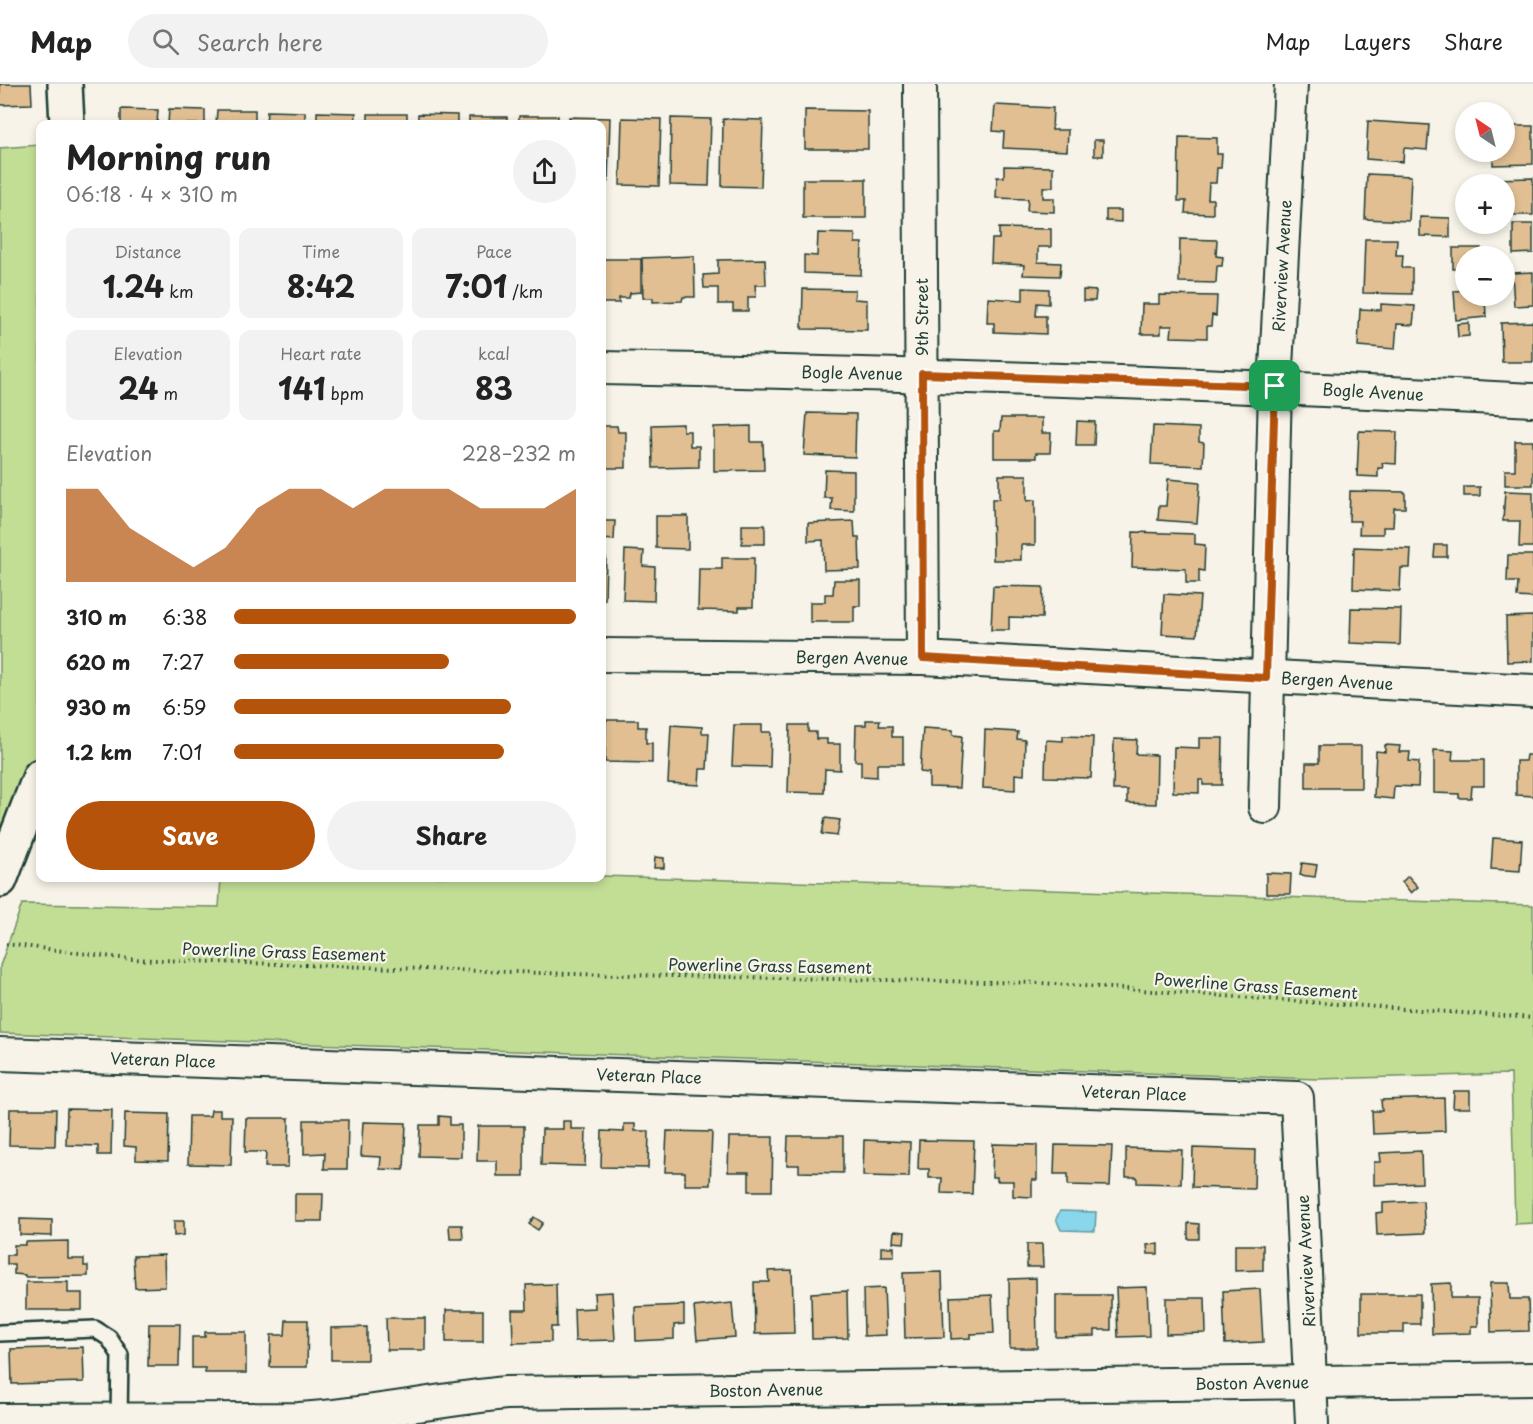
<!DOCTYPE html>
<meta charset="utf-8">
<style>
body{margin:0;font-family:"Playpen Sans",sans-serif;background:#f2f2f2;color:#222;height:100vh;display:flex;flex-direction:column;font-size:22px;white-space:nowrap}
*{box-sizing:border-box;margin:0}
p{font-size:20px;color:#767676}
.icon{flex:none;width:33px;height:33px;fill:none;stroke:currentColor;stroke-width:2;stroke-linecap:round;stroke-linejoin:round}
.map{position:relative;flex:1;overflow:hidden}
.drawer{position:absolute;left:36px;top:36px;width:570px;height:762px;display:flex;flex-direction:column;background:#fff;border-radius:12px;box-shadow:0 3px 9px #0003}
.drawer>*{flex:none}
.needle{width:39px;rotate:325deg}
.buttons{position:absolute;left:1455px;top:18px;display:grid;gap:12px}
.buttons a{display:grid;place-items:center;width:60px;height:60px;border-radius:50%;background:#fff;box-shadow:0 3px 9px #0003;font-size:30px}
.pin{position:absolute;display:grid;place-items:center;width:51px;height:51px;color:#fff;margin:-26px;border-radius:12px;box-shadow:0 3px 9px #0006}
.round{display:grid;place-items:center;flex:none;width:63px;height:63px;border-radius:32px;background:#f2f2f2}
.summary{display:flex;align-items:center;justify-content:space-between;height:102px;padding:0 30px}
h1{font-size:33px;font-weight:700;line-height:45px}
.metrics{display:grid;grid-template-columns:repeat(3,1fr);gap:9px;height:102px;padding:6px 30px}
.metrics div{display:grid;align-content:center;border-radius:12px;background:#f2f2f2;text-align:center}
.metrics b{font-size:30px;font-weight:700}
.metrics small{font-size:16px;font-weight:400}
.metrics p{font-size:16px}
.chart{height:168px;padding:12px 30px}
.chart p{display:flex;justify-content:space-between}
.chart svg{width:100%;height:108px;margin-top:6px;fill:#b45309;opacity:.7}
.action{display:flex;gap:12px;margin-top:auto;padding:12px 30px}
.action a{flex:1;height:69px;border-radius:36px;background:#b45309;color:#fff;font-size:24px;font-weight:700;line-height:69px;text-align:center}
.action a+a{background:#f2f2f2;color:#222}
ul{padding:0 30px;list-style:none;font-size:20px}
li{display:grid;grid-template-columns:96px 72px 1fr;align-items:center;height:45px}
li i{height:15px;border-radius:8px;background:#b45309}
header{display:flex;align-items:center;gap:36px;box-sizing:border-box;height:84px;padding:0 30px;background:#fff;border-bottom:2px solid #e0e0e0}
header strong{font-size:28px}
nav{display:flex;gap:33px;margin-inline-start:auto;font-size:21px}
.search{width:420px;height:54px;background:#f2f2f2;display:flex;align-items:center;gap:15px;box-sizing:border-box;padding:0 21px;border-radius:33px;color:#767676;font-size:22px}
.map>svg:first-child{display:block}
</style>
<header>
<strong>Map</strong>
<div class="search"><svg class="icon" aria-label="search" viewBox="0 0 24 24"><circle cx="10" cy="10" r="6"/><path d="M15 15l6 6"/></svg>Search here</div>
<nav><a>Map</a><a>Layers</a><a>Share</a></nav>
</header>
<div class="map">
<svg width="1533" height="1340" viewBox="0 0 1533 1340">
<rect width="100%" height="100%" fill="#f7f3e8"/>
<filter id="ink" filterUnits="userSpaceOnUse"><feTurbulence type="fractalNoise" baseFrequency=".0167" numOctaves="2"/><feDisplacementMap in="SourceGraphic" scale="12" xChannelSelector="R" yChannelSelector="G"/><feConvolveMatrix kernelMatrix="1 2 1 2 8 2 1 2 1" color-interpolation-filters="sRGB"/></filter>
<g filter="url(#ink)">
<g fill="#c2de95" stroke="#708e64" stroke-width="1.5">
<path d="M40,61V692L0,776V64Z"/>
<path d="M602,792L1533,821V1139L1515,1140L1511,990L1317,995L0,949V882L22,820L219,823L221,794Z"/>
</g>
<path fill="#8ad6ea" stroke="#5f99a1" stroke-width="1.5" d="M1060,1127L1096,1128L1095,1147L1061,1146L1056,1135Z"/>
<g fill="#e1bf93" stroke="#1f3d34" stroke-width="1.5">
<path d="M0,0H31L32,20L0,21Z"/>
<path d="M995,21L1053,24L1052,46H1068L1067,67L1003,64L1004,48L993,47Z"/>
<path d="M121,25L158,26L157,40H121Z"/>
<path d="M169,25L205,26V40H168Z"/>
<path d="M217,26H255V40H216Z"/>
<path d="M805,26L868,27V65H805Z"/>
<path d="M267,27L305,28V40H266Z"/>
<path d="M317,28L356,29L355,40H317Z"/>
<rect x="368" y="30" width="39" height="10"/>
<path d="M418,30L457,31V40H418Z"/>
<rect x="519" y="32" width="39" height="8"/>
<rect x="469" y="33" width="38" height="7"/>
<path d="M569,33L610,34L608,98L602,97V40H569Z"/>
<path d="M622,34L661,35L659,102L620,101Z"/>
<path d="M671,34L711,35L709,102L670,101Z"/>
<path d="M723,35L763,36L761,103L722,102Z"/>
<path d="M1368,37L1429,41L1427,66L1404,64L1403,78L1366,75Z"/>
<path d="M1504,42H1533V80L1493,81V68H1504Z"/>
<path d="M1179,53L1217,54V70H1222L1221,84H1217L1216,99H1209L1208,115H1213V130L1185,129L1186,117H1178Z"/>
<rect x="1094" y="56" width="9" height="16"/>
<path d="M1004,82L1053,83V103H1043V114H1054V128L1027,127L1028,115L996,114L997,93H1004Z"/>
<path d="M1367,90L1411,92L1409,137L1365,135Z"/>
<path d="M1533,94V131H1508V127H1504V100H1493V95Z"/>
<rect x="803" y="95" width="63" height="39"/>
<path d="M1106,126H1121V138L1106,137Z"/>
<path d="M1420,133L1450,134V153L1420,152Z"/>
<path d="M1513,140H1533V169L1513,170Z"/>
<path d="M999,144L1051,145V163H1038V178L1061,179L1060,192L1023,191L1024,181L991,179L992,155H999Z"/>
<path d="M818,149L855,150V159H862L861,191L804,189V171L817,172Z"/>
<path d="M1180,155L1217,156L1216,172L1223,173L1222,182H1217L1216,199L1179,198Z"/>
<path d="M1365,155H1397L1396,171H1403L1402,184H1412V210L1363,209Z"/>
<path d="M1453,164H1481V172H1466V185H1453Z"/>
<path d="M694,172L695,213H683L682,217L653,218V214H643L642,174Z"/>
<path d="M602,175H641V208L630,209L629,214H619V219H602Z"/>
<path d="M765,175L766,201H755L756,213H748V227H733V220H718V204H704L703,191L718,190V176Z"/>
<path d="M1533,188V221L1514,222L1512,189Z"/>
<path d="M1023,204L1049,205V220L1037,219L1036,232H1046V250L994,248V239H987L988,214L1023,216Z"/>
<path d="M803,205L855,206L854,215L867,216V246L802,245Z"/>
<path d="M1083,206L1096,207L1095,217H1083Z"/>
<path d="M1466,206V212H1485L1486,233L1456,236L1454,207Z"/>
<path d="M1159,211L1217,212L1216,232L1212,231L1211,242H1207V254L1171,253L1172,242H1161V250H1141L1142,220H1159Z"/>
<path d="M1381,220L1415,222L1413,241L1397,240L1395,265L1358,262L1360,225L1381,226Z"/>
<path d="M1533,238V278H1502L1501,239Z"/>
<path d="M1469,239V252L1458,253L1457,240Z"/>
<path d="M807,329L856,330L855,373L804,371Z"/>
<path d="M1001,334H1042V349H1051L1050,369H1036V374H994V347H1000Z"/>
<path d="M1077,337L1095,338L1094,361H1076Z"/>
<path d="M683,340V347H690V362H699V383L653,384L652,341Z"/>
<path d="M602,342H617L618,348H626V384H602Z"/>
<path d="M751,342V358H763L764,386L714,387V343Z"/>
<path d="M1153,342L1199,344V358L1204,359L1203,382L1151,380Z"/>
<path d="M1359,347L1397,348L1396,380L1382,379L1383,384H1378V393L1357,392Z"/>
<path d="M1515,357H1533V401H1505V386H1515Z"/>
<path d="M825,386L854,387V427L831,426L832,414H824Z"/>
<path d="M999,391H1027V417L1035,416V461H1021V476H993L992,415H999Z"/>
<path d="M1168,395L1200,398L1197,439L1158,436L1159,422H1166Z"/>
<rect x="1464" y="403" width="16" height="9"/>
<path d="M1350,407L1405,408V424H1394L1393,443H1383V450H1359L1360,437H1349Z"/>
<path d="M1505,407L1533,408V463H1519L1520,437H1503Z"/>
<path d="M656,432H688V465L656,464Z"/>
<path d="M602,437H615L614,456L602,455Z"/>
<path d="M854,437L855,453H859L860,485L824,486L823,456L808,457V439Z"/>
<rect x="742" y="441" width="23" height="19"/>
<path d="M1133,448L1195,450V460L1205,461L1204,487L1199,486V499H1186V485L1132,483Z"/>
<path d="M1435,461H1447V473H1434Z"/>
<path d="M1354,463L1411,465L1410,484H1401L1400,507L1353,505Z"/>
<path d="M625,466L644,467L643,482L655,483L654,517L623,516Z"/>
<path d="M1508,471H1533V514L1517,513L1518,498H1507Z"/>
<path d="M602,473H606L605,516H602Z"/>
<path d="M722,474H754L753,523H739V527L698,526L699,485H722Z"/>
<path d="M834,496H860V522H854V538H810V518H825V510H833Z"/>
<path d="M993,502L1043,503L1042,534L1009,533V546H991Z"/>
<path d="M1164,510L1200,512L1197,552L1162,550Z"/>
<path d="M1351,524L1401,525L1400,561L1350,559Z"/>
<path d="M1533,532V577L1507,578L1506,533Z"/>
<path d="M606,636H638V643H646V659H652V679L605,678Z"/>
<path d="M866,636H880L879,642H892V653H903V680H877V693L861,692V677H855L856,641H866Z"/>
<path d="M671,641L702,643V649H709L707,685H700L699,701L668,699Z"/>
<path d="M734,641H762V648H771L770,683L732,682Z"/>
<path d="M790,641H808V648H816V655H827V660H840V686L825,685L824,709L788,708Z"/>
<path d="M923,644L953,646V651L962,652L959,704L929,703V689L920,688Z"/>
<path d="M985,646L1018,648L1017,655L1025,656L1024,691L1015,690V706L983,704Z"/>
<path d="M1063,652L1093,653L1091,694L1045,693L1046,656L1063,657Z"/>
<path d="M1199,654H1223L1222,701H1203V696H1199V709L1173,708L1174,663L1199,664Z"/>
<path d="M1114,655L1137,656L1136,670L1157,671L1156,720L1127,719V706H1113Z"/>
<path d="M1385,661L1400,662L1399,668H1410L1409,677L1419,678L1418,703L1394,702L1393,715L1374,713L1376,667L1385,668Z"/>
<path d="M1319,662H1361V704H1306V679H1319Z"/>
<path d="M1434,666L1453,667L1452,676H1484V702H1472L1471,714H1459V710L1434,709Z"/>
<path d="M1526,671H1533V712L1516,711V677H1525Z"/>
<path d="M825,734L840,736L837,752L822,750Z"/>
<path d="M1493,754L1522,756L1520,787L1491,785Z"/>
<path d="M655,773L664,774V784H654Z"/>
<path d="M1302,779L1317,781L1315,793L1300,791Z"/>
<path d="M1266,789L1291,790L1290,810H1266Z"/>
<path d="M1408,792L1418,803L1411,809L1402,798Z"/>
<path d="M1454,1007H1470V1024H1453Z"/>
<path d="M1444,1014L1445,1047L1373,1050L1372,1027H1382L1381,1016Z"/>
<path d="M10,1025H56L55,1062L9,1061Z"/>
<path d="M67,1025L112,1026L111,1071H98V1062L66,1061Z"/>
<path d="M211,1026H220V1032H232L231,1081L188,1080L189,1032H210Z"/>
<path d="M125,1029L169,1030L168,1077L136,1076V1063L124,1062Z"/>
<path d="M439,1032L450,1033V1041H461V1073L419,1072L420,1041H439Z"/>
<path d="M246,1034H289L288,1083H265L266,1068H245Z"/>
<path d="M304,1036H348L347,1085H324L325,1069L304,1070Z"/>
<path d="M563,1037H571V1045H586L585,1082L541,1081L542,1045H563Z"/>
<path d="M363,1038L406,1039L404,1086L380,1085L381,1073L361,1072Z"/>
<path d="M624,1040H635V1047H649L648,1084L601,1083L602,1047L624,1048Z"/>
<path d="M478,1042H524V1092H497V1077H477Z"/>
<path d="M667,1047L712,1048L710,1101H685V1088H665Z"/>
<path d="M788,1052H843V1089L799,1088V1081H787Z"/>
<path d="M729,1053H773L772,1107H749V1088H728Z"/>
<path d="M864,1056L910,1058L909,1093L863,1092Z"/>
<path d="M919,1056L974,1057L972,1110L941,1109L942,1094H929V1085H918Z"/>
<path d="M993,1060L1037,1061V1096H1032V1113L1013,1112V1097H997V1093H992Z"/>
<path d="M1055,1061L1112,1062L1110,1102L1068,1101V1090H1054Z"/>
<path d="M1126,1064L1182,1066L1181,1100L1137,1099V1093H1126Z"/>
<path d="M1193,1064L1255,1066L1254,1105L1192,1103Z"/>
<path d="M1421,1067L1422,1099L1374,1101V1078H1381L1380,1069Z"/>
<path d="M295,1110H323L322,1137H295Z"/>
<path d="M1423,1117L1425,1149L1377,1151L1376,1129L1383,1128V1119Z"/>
<path d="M534,1133L543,1139L538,1146L529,1140Z"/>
<path d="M20,1135L52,1136V1152L20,1151Z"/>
<path d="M174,1137H184V1151L174,1152Z"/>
<path d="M1188,1139L1199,1140V1155H1188Z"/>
<path d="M449,1141H462L463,1155H450Z"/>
<path d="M894,1147L905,1148L904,1159L893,1158Z"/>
<path d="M68,1157V1175H84V1182H88V1192L25,1193V1191L14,1190V1180H7V1171H14V1161H25V1158Z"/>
<path d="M1027,1160H1042L1043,1183H1027Z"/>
<path d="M1158,1160V1170H1148L1147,1161Z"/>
<path d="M1235,1161H1263V1186L1235,1187Z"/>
<rect x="881" y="1163" width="13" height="9"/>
<path d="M164,1171L165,1203L135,1204L133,1172Z"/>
<path d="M792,1186L794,1249L755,1250L754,1198H769L768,1187Z"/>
<path d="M942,1188L944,1253L905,1254L903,1189Z"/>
<path d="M1036,1194L1037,1264H1010L1009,1195Z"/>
<path d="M26,1198H68V1209H82V1226H26Z"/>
<path d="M1451,1199V1214H1478V1242H1471V1249L1432,1250L1431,1200Z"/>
<path d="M1490,1199H1509L1510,1215H1528L1529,1247L1491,1248Z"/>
<path d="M556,1200L557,1243H551V1258L513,1259L512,1226H527L526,1201Z"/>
<path d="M1147,1203L1149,1252L1118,1253L1116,1204Z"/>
<path d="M884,1204L886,1251L864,1252L863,1205Z"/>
<path d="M1260,1205L1263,1258L1225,1260L1223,1207Z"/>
<path d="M847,1207L848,1254L812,1255L811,1209Z"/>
<path d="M612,1208L615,1256L575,1257L574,1225L595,1224L594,1209Z"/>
<path d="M1361,1210H1420V1240H1404V1249H1361Z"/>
<path d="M992,1211L994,1249L971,1250V1254L951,1255L950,1213Z"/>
<path d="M1056,1211H1111V1246H1095V1252L1056,1253Z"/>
<path d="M1166,1214H1205L1206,1249L1166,1250Z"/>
<path d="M732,1219L735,1253L697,1256L694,1223Z"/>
<path d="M684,1221V1240L674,1241V1255L636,1257L635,1223Z"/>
<rect x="446" y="1226" width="37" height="32"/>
<path d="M386,1234H425V1266H387Z"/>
<path d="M286,1236H308L307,1283H270L271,1251H285Z"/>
<path d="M149,1240H180L179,1282H148Z"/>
<path d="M367,1243V1276H331V1244Z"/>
<path d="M205,1248H246V1289H205V1284H192V1253H205Z"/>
<path d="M83,1263L84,1298L12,1300L11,1265Z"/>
</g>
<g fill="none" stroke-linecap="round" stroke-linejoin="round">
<defs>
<path id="lane" d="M0,1249L95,1245L109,1254L120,1271L119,1335"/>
<g id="street">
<path d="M920,0L923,574"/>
<path d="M602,284C912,290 1223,300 1533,316"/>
<path d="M602,571L923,574L1533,607"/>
<path d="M1265,723L1275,302L1291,0"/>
<path d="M0,970L1297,1014L1312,1340"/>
<path d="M0,1336L299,1335C368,1331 436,1316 506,1309L1533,1295"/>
</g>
<g id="primary">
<path d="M65,0L67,40"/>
<path d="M0,796L40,692"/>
</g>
</defs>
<use href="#lane" stroke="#1f3d34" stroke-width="20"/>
<use href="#street" stroke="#1f3d34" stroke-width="36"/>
<use href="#primary" stroke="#1f3d34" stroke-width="38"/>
<path stroke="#1f3d34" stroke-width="4" stroke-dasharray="1.5 4.5" stroke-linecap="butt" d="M6,860L129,875L572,890L1041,899L1533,934"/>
<use href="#lane" stroke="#f7f3e8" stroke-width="15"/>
<use href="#street" stroke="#f7f3e8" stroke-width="32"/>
<use href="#primary" stroke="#f7f3e8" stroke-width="33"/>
</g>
</g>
<g fill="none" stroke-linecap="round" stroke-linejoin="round" filter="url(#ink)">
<defs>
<path id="route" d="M922,290L1275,302L1266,594L923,574Z"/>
</defs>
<use href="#route" stroke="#fff" stroke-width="12"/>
<use href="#route" stroke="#b45309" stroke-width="8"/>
</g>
<g text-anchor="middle" stroke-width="4.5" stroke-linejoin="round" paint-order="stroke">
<g font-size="16" fill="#1f3d34" stroke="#f7f3e8">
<text transform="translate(1282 182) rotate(-87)" y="6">Riverview Avenue</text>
<text transform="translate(922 233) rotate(-90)" y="6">9th Street</text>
<text transform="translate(852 289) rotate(1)" y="6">Bogle Avenue</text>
<text transform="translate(1373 308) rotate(3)" y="6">Bogle Avenue</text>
<text transform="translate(852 574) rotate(1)" y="6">Bergen Avenue</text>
<text transform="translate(1337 597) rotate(3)" y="6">Bergen Avenue</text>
<text transform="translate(284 868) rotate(2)" y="6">Powerline Grass Easement</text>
<text transform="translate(770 882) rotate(1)" y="6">Powerline Grass Easement</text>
<text transform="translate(1256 902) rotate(4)" y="6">Powerline Grass Easement</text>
<text transform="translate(163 976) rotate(2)" y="6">Veteran Place</text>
<text transform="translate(649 992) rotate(2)" y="6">Veteran Place</text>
<text transform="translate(1134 1009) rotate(2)" y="6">Veteran Place</text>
<text transform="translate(1306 1177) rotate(-93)" y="6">Riverview Avenue</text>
<text transform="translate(1252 1299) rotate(-1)" y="6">Boston Avenue</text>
<text transform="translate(766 1306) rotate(-1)" y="6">Boston Avenue</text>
</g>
</g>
</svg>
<div class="buttons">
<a><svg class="needle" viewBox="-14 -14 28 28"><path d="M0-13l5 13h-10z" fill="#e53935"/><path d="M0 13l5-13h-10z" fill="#767676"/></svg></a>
<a>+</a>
<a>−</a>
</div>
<div class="pin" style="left:1275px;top:302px;background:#1e9e55"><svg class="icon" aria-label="arrive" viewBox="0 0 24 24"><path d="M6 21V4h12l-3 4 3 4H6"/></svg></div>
<section class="drawer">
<div class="summary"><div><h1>Morning run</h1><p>06:18 · 4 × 310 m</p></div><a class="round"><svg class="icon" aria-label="share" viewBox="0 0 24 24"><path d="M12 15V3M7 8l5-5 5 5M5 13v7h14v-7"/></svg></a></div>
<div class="metrics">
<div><p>Distance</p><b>1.24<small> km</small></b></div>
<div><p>Time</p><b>8:42</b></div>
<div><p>Pace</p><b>7:01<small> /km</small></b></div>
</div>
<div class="metrics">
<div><p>Elevation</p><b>24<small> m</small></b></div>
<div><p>Heart rate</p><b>141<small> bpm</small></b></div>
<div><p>kcal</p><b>83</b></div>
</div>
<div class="chart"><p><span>Elevation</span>228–232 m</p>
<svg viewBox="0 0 160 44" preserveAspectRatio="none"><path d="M0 44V6L10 6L20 22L30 30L40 38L50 30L60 14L70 6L80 6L90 14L100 6L110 6L120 6L130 14L140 14L150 14L160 6V44z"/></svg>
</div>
<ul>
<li><b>310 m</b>6:38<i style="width:100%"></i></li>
<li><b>620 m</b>7:27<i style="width:63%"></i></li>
<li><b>930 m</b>6:59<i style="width:81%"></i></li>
<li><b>1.2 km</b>7:01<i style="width:79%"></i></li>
</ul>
<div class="action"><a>Save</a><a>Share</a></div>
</section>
</div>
